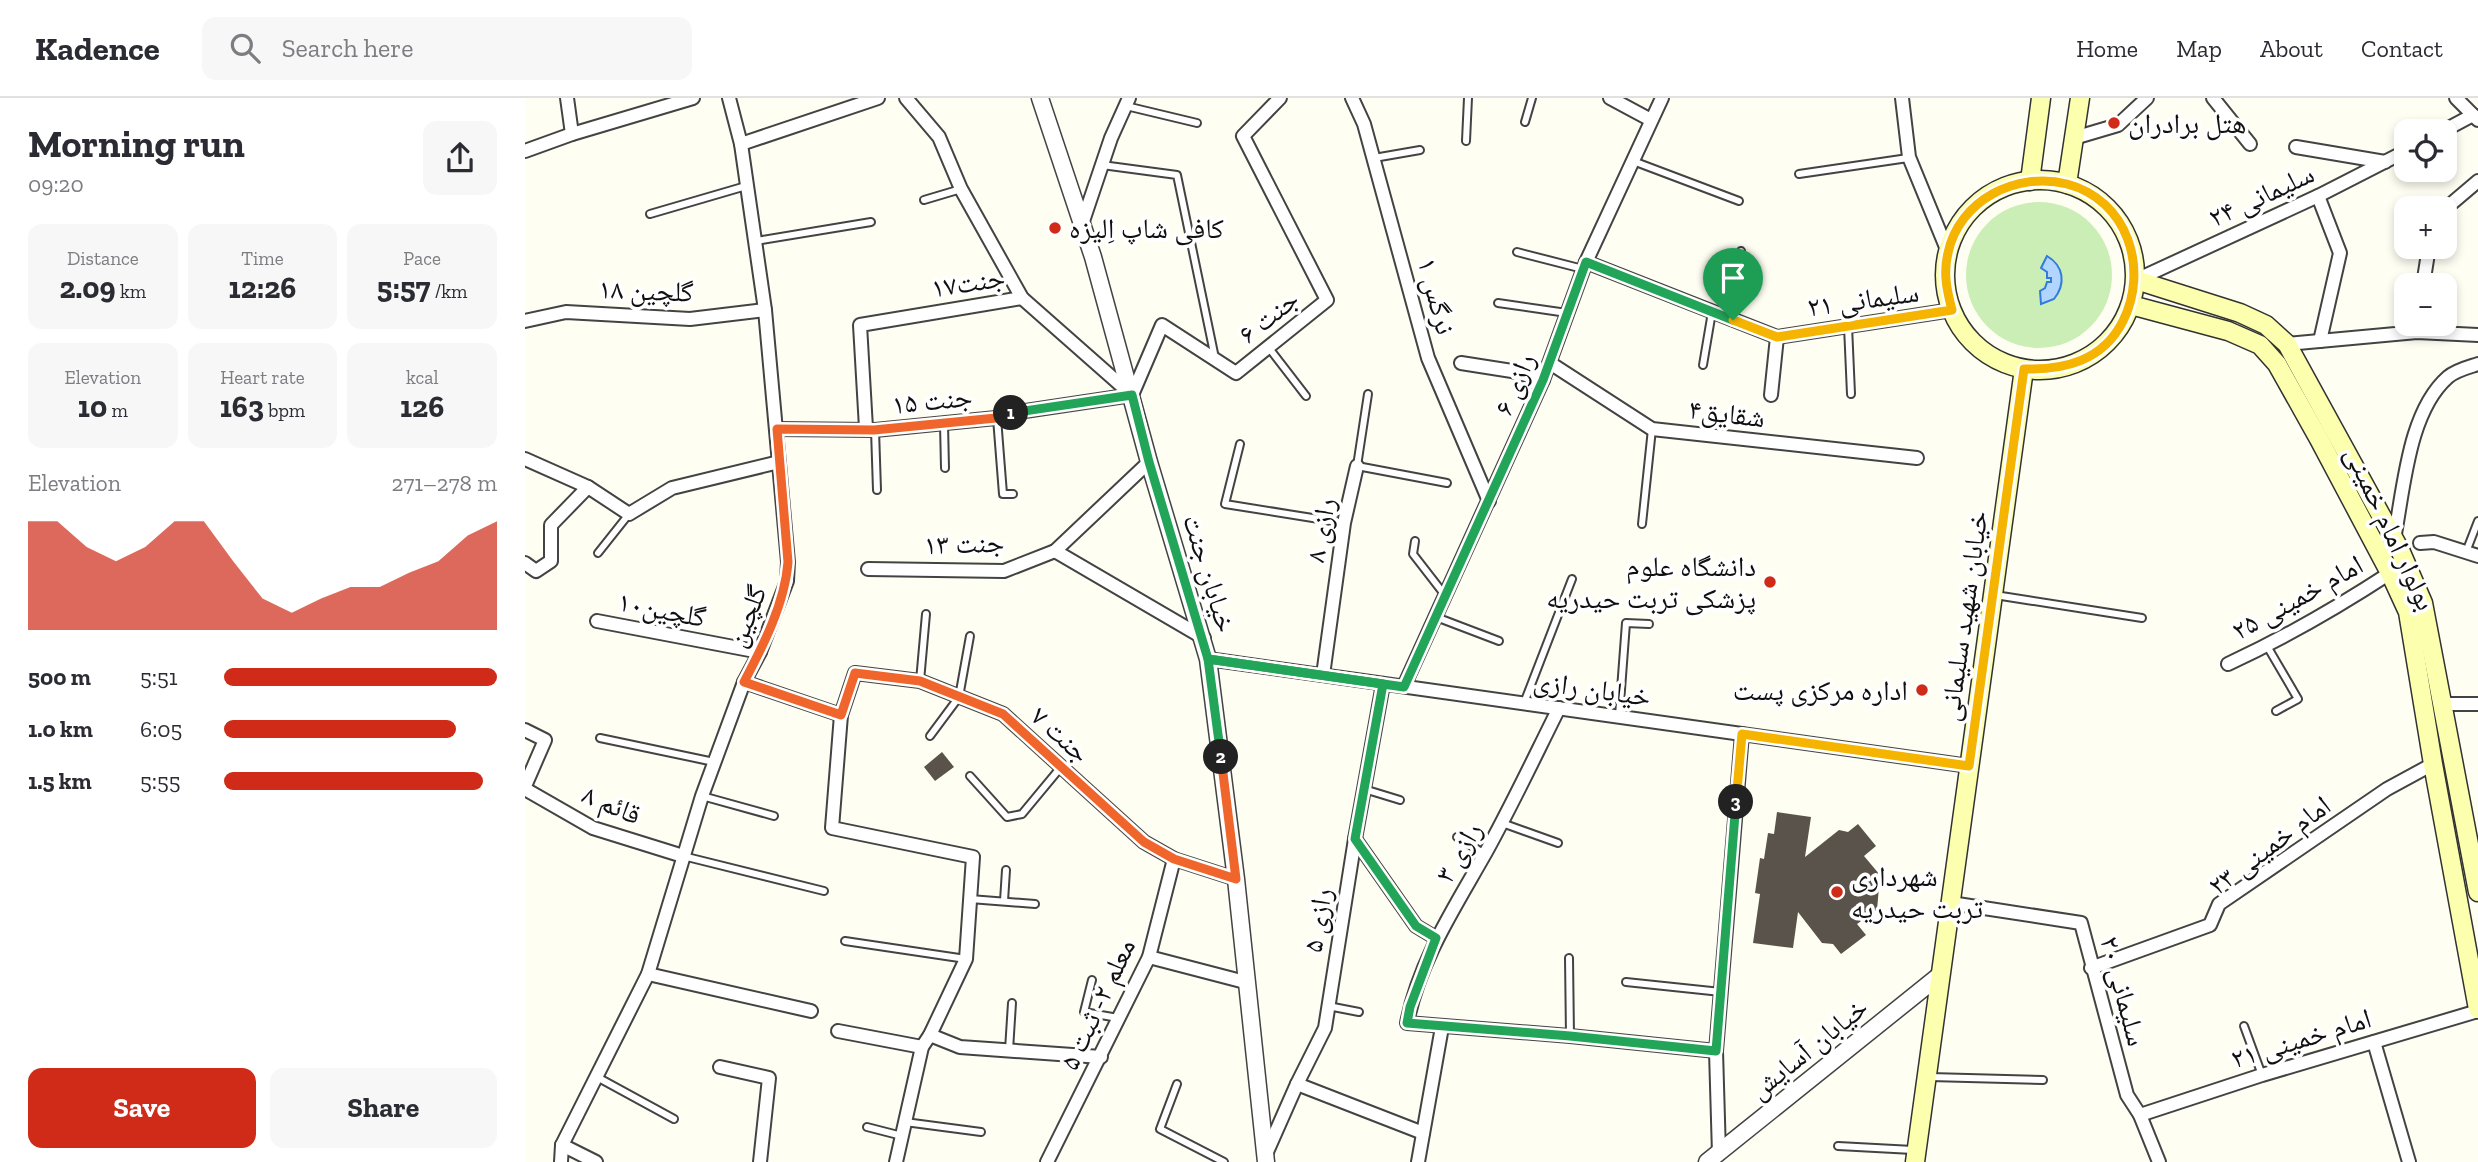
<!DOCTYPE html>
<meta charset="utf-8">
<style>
body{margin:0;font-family:"Zilla Slab","Noto Naskh Arabic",serif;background:#f7f7f7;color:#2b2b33;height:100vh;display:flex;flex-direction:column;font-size:26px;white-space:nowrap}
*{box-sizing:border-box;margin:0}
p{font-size:23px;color:#7c7c81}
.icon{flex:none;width:38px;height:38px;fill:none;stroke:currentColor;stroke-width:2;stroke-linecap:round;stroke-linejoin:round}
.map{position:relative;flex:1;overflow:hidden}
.details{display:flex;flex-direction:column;background:#fff;width:525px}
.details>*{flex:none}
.controls{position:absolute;left:1869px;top:21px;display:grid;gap:14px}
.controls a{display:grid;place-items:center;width:63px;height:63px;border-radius:14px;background:#fff;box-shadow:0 4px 10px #0003;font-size:35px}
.pin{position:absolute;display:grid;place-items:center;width:60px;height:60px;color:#fff;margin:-72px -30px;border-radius:50% 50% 50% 0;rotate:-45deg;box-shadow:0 0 7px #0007}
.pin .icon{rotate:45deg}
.km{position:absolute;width:35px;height:35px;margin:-18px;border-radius:50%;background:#222;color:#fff;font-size:19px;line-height:35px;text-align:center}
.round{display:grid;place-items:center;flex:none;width:74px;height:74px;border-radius:14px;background:#f7f7f7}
.summary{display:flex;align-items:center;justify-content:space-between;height:119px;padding:0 28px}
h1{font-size:38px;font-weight:700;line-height:52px}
.stats{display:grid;grid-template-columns:repeat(3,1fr);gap:10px;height:119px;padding:7px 28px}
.stats div{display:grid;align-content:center;border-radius:14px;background:#f7f7f7;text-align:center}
.stats b{font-size:30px;font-weight:700}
.stats small{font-size:19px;font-weight:400}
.stats p{font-size:19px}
.chart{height:196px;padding:14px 28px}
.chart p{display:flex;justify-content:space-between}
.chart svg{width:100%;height:126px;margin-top:7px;fill:#cf2b18;opacity:.7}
.button{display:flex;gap:14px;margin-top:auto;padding:14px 28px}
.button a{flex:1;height:80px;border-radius:14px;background:#cf2b18;color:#fff;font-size:28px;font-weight:700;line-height:80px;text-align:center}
.button a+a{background:#f7f7f7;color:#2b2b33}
ul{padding:0 28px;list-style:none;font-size:23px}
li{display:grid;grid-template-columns:112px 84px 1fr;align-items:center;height:52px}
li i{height:18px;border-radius:9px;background:#cf2b18}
header{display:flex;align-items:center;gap:42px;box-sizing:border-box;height:98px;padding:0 35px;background:#fff;border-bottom:2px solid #e1e1e2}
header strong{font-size:33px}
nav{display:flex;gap:38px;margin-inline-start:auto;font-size:24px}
.search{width:490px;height:63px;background:#f7f7f7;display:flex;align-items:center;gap:18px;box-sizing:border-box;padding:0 24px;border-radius:14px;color:#7c7c81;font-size:26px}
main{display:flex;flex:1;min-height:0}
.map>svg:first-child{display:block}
</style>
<header>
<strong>Kadence</strong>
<div class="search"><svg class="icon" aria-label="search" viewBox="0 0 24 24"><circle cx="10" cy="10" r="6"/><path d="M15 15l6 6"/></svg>Search here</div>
<nav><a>Home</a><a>Map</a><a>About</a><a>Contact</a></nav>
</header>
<main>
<section class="details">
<div class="summary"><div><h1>Morning run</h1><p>09:20</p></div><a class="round"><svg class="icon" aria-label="share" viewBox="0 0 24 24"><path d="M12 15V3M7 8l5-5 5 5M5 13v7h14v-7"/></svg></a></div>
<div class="stats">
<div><p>Distance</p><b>2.09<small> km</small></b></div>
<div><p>Time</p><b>12:26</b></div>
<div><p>Pace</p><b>5:57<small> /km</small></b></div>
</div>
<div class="stats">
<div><p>Elevation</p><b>10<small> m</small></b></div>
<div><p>Heart rate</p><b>163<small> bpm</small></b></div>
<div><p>kcal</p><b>126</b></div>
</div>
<div class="chart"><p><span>Elevation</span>271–278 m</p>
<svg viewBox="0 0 160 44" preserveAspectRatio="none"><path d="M0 44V6L10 6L20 15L30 20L40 15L50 6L60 6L70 20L80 33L90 38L100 33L110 29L120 29L130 24L140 20L150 11L160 6V44z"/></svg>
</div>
<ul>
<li><b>500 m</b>5:51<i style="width:100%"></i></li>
<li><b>1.0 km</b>6:05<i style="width:85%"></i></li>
<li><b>1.5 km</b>5:55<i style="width:95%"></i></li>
</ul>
<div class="button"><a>Save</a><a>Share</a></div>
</section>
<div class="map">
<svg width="1953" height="1064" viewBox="0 0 1953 1064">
<rect width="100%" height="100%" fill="#fffef3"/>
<circle fill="#cbeeb7" cx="1514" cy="177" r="73"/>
<path fill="#b1d5fc" stroke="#317ddb" stroke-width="2" d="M1522,158C1539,168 1541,186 1529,201L1516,206L1515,193L1520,190L1522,184H1526V180H1522V174L1516,170Z"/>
<g fill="#5a534b">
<path d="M417,654L429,669L410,683L399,669Z"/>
<path d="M1252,714L1286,719L1280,759L1314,732L1323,734L1333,726L1351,748L1339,758L1355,777L1352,812L1332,826L1341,837L1316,856L1308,846L1297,845L1273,814L1268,850L1228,845L1235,796L1230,795L1235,760L1239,761L1243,735L1249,736Z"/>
</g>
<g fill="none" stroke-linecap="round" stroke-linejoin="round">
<defs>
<g id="service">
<path d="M601,8L672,25"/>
<path d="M1000,24L1007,0"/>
<path d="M941,43L943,0"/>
<path d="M849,60L895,52"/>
<path d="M1108,63L1214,103"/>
<path d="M577,67L652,77L690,260"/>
<path d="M1274,76L1383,60"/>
<path d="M399,102L436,91"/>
<path d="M125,116L221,88"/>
<path d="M231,143L346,124"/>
<path d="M992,154L1058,171"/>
<path d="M973,205L1042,215"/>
<path d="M1208,222L1216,153"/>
<path d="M1323,228L1326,296"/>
<path d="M744,250L781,298"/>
<path d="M1178,267L1187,214"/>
<path d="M843,296L832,368L922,385"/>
<path d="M472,320L478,396H488"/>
<path d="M419,326L420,370"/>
<path d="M350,332L352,392"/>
<path d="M715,346L700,406L819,425"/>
<path d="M1117,426L1127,331"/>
<path d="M890,443L888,456L919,496"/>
<path d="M1941,454L1953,423"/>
<path d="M73,455L104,416"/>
<path d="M1470,497L1617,520"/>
<path d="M911,519L974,543"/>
<path d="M1742,548L1773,601L1751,613"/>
<path d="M395,583L401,516"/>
<path d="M999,605L1047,481"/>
<path d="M1094,618L1101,525L1124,526"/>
<path d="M405,638L434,599L445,538"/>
<path d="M75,640L189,664"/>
<path d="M445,678L482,719L497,716L536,669"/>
<path d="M839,691L875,702"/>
<path d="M177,698L249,718"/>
<path d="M977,725L1033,745"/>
<path d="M932,739L960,756"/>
<path d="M158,758L299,793"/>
<path d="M445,801L510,806"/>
<path d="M479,803L481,772"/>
<path d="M320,843L441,861"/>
<path d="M1044,860L1045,938"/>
<path d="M567,882L559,914L593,920"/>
<path d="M1101,884L1196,894"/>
<path d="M803,908L834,914"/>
<path d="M1719,928L1737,977"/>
<path d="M484,952L487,905"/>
<path d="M72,979L149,1021"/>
<path d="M1405,979L1518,982"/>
<path d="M652,986L635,1031L699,1064"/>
<path d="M380,1024L456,1034"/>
<path d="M342,1029L377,1038"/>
<path d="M1313,1048L1388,1052"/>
</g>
<g id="minor">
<path d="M42,0L47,36"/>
<path d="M381,0L414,39L436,91L497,200L607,297"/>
<path d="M827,0L839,26L903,260L964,403"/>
<path d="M1085,0L1126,22"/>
<path d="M1377,0L1384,59L1423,154"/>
<path d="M1688,0L1725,46"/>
<path d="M1931,0L1953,22"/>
<path d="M1918,33L1948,17"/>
<path d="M1549,40L1593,27L1622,0"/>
<path d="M216,46L353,0"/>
<path d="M1771,49L1860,64"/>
<path d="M0,53L47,36L168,0"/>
<path d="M1793,98L1815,155L1795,243"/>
<path d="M1920,111L1953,83"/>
<path d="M557,126L586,40L604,0"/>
<path d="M1061,164L1252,239L1427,212"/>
<path d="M1611,182L1793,98L1881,53"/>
<path d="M1898,187L1904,149"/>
<path d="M0,223L41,214L165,221L240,212"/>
<path d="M1762,246L1892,234L1953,237"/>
<path d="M936,265L987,273L1018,282"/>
<path d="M1025,265L1127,331L1392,360"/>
<path d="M607,297L637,227L711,275L802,202L718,38L755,0"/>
<path d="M1246,297L1252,239"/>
<path d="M341,330L335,227L497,200"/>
<path d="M252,331L350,332L471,320L480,316L607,297"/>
<path d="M0,361L63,389L104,416L147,390L254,364"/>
<path d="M1869,441C1879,391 1883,314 1923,279C1931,272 1944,269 1953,266"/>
<path d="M1895,445L1909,444L1953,458"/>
<path d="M530,453L679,540"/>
<path d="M0,465L11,473L26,463V427L63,389"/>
<path d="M343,471L479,473L530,453L624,364"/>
<path d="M72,523L235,554"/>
<path d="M683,561L1444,668"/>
<path d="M1703,566C1759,540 1813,509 1865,475"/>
<path d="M798,577L819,425L832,368"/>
<path d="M219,584L316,617L330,575L395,583L478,616L619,744L649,761L711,781"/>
<path d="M879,588L1018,282L1061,164L1137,0"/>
<path d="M1918,606H1953"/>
<path d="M1034,610C1010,658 987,707 961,754C930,809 894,863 882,925L1045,938L1191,953"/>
<path d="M316,617L307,730L448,759L441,861L405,937L397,949L371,1064"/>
<path d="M0,632L20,642L0,688"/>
<path d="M0,691L68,730L158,758"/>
<path d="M830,741L891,828L911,840"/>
<path d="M1426,805L1556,825L1602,997L1615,1017L1634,1064"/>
<path d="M624,859L720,884"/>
<path d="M1566,870L1685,827L1694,806L1862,691L1908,666"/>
<path d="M123,876L286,913"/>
<path d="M313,933L397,949"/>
<path d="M405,937L435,949L576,959"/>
<path d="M1849,944L1884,1064"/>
<path d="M195,969L244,980L235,1064"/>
<path d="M772,986L898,1035"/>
<path d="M1615,1017L1737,977L1953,913"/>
<path d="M37,1047L71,1064"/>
<path d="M741,1056L772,986L800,930L830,741L858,586"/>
<path d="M1194,1056L1191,953L1217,636"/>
<path d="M36,1064L37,1047L123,876L177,698L219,584L235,554L262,483L263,464L240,212L216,46L204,0"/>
<path d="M522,1064L624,859L649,761"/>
<path d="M893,1064L917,929"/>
</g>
<g id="tertiary">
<path d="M515,0L568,159L624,364L683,561L711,781L741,1064"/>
<path d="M1182,1064L1415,877"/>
</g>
<g id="secondary">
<circle cx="1515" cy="177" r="95"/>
<path d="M1505,83L1516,0"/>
<path d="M1542,86L1555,0"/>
<path d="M1611,182L1715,215L1741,227L1762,246L1875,452L1898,505L1953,794"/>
<path d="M1606,207L1703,233L1735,247L1752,266L1794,341L1865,475L1883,514L1908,666L1953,911"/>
<path d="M1390,1064L1499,271"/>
</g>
</defs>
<use href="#service" stroke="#434343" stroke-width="10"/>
<use href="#minor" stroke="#434343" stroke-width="16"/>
<use href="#tertiary" stroke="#434343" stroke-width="19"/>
<use href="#secondary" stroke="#323232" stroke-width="21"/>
<use href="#service" stroke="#fff" stroke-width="6"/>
<use href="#minor" stroke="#fff" stroke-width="12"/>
<use href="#tertiary" stroke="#fff" stroke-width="16"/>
<use href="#secondary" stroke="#fcffae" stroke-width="18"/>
</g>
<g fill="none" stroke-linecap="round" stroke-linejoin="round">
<defs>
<path id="split-1" d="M486,315L607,297L624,364L683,561L879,589L1018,282L1061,164L1208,222"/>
<path id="split-2" d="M486,315L471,320L349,332L252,331L263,464C260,505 238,548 219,584L316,617L330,575L395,583L478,616L619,744L649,761L711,781L696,659"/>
<path id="split-3" d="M696,659L683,561L858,586L830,741L891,828L911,840L885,909L882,925L1045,938L1191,953L1211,704"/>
<path id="split-4" d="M1208,222L1252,239L1427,212C1422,193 1418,175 1423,155C1434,102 1492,73 1542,86C1603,102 1624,171 1598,223C1578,263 1539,272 1499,271L1444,668L1217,636L1211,704"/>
</defs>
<use href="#split-1" stroke="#fff" stroke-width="14"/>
<use href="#split-2" stroke="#fff" stroke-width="14"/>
<use href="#split-3" stroke="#fff" stroke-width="14"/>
<use href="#split-4" stroke="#fff" stroke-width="14"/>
<use href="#split-1" stroke="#22a559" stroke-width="9"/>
<use href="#split-2" stroke="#f0652b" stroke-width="9"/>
<use href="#split-3" stroke="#22a559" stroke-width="9"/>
<use href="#split-4" stroke="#f5b400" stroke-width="9"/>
</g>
<g fill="#cf2b18" stroke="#fff" stroke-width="2.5">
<circle cx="1589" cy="25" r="7"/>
<circle cx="530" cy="130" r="7"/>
<circle cx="1245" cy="484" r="7"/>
<circle cx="1397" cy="592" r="7"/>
<circle cx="1312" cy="794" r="7"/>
</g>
<g text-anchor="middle" stroke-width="7" stroke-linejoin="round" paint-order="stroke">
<g font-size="28" fill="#101010" stroke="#fff" text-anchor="start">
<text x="1603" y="35">هتل برادران</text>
<text x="544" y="140">کافی شاپ اِلیزه</text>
<text x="1231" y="478" text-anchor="end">دانشگاه علوم<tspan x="1231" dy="32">پزشکی تربت حیدریه</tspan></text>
<text x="1383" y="602" text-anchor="end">اداره مرکزی پست</text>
<text x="1326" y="788">شهرداری<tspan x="1326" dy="32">تربت حیدریه</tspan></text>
</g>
<g font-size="28" fill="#101010" stroke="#fff">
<text transform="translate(1736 97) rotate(-25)" y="10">سلیمانی ۲۴</text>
<text transform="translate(443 184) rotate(-9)" y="10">جنت۱۷</text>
<text transform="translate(121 192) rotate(2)" y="10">گلچین ۱۸</text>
<text transform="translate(912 198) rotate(75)" y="10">نرگس ۱</text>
<text transform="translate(1338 201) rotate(-8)" y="10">سلیمانی ۲۱</text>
<text transform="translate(743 218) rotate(-39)" y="10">جنت ۶</text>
<text transform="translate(989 286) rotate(-67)" y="10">رازی ۶</text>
<text transform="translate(407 302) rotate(-6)" y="10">جنت ۱۵</text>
<text transform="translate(1202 315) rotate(7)" y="10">شقایق۴</text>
<text transform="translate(1866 430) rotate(65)" y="10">بولوار امام خمینی</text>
<text transform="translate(795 432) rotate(-80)" y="10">رازی ۸</text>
<text transform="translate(439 445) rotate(-2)" y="10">جنت ۱۳</text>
<text transform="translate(685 475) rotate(73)" y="10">خیابان جنت</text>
<text transform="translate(1772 499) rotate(-29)" y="10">امام خمینی ۲۵</text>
<text transform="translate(137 511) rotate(11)" y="10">گلچین۱۰</text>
<text transform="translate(221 518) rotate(-68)" y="10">گلچین</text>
<text transform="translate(1438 518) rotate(-82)" y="10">خیابان شهید سلیمانی</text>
<text transform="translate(1067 590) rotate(8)" y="10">خیابان رازی</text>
<text transform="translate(536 636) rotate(42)" y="10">جنت ۷</text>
<text transform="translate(87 706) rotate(23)" y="10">قائم ۸</text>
<text transform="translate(1744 747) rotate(-37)" y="10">امام خمینی ۲۳</text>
<text transform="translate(933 754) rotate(-60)" y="10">رازی ۳</text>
<text transform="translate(792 822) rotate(-81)" y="10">رازی ۵</text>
<text transform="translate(1599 893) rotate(75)" y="10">سلیمانی ۲۰</text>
<text transform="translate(572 906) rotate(-65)" y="10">معلم ۲- ثبت ۵</text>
<text transform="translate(1776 940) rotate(-17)" y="10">امام خمینی ۲۱</text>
<text transform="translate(1283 950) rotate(-39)" y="10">خیابان آسایش</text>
</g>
</g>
</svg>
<div class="controls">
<a><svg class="icon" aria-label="locate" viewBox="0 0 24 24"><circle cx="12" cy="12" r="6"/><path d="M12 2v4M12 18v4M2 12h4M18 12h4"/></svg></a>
<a>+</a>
<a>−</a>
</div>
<div class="pin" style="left:1208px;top:222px;background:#1e9e55"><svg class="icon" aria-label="arrive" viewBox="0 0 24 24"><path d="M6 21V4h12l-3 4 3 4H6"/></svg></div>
<b class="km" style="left:486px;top:315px">1</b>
<b class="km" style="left:696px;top:659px">2</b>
<b class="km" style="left:1211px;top:704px">3</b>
</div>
</main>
